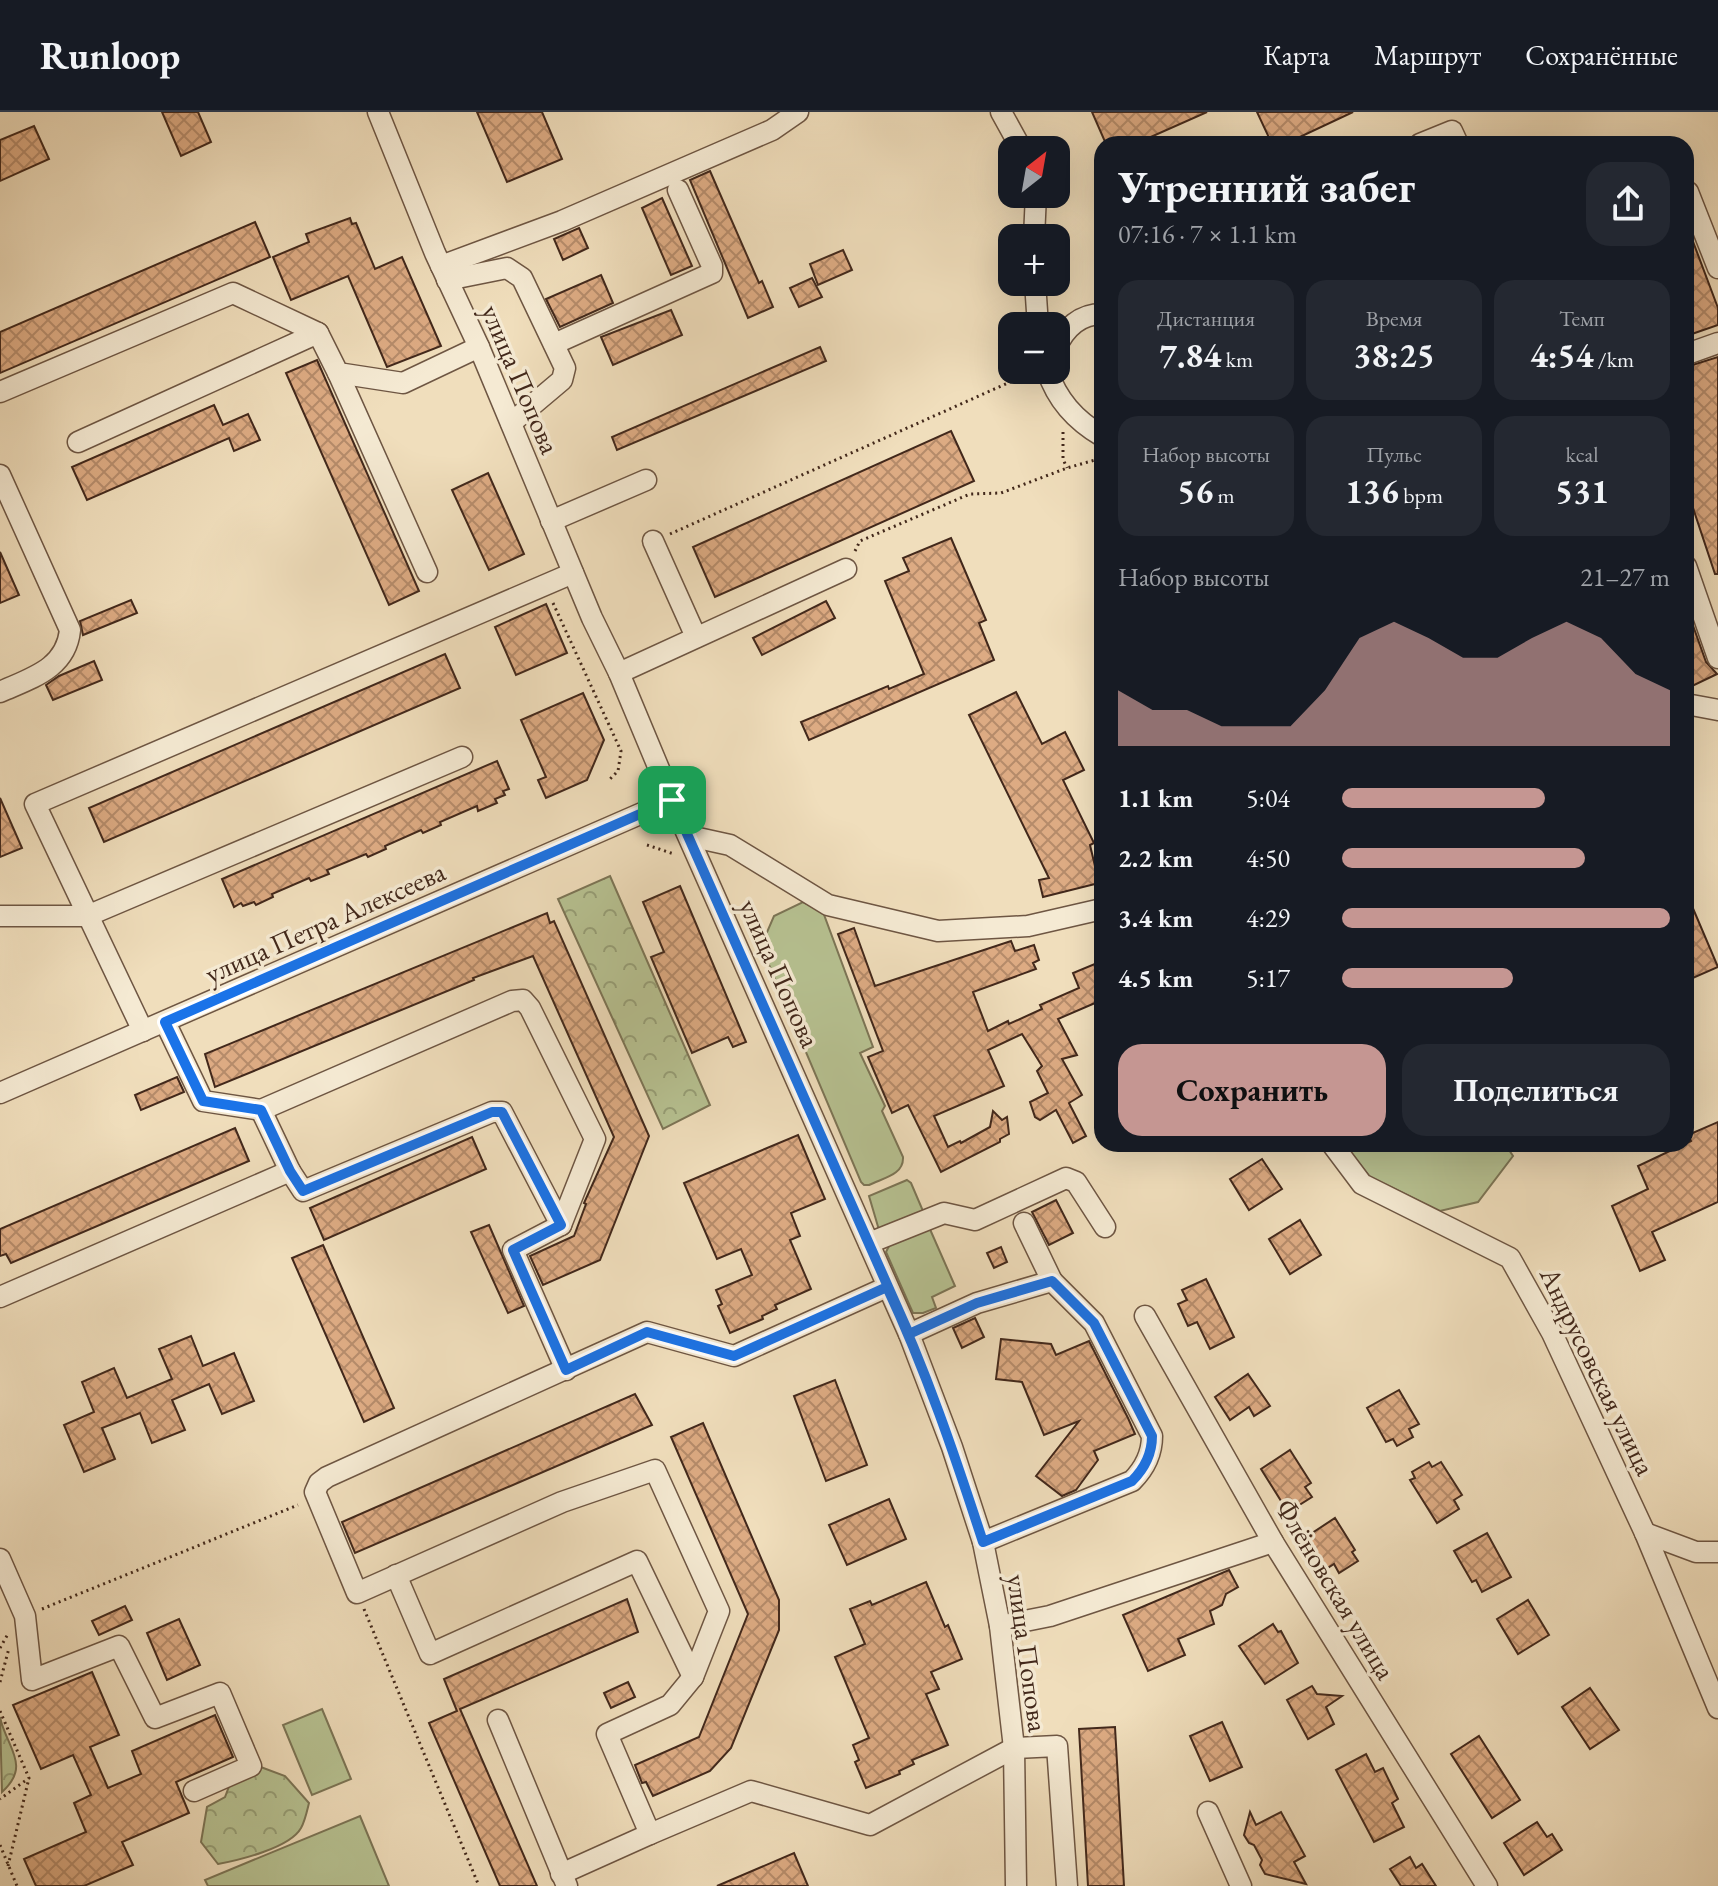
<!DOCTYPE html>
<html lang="ru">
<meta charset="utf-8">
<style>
body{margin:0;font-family:"EB Garamond",serif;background:#242831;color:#f1f3f6;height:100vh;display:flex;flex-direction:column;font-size:30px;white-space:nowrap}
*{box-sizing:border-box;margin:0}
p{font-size:26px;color:#9ea1a6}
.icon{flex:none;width:44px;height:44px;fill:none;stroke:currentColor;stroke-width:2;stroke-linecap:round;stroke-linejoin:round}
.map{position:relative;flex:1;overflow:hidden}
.sheet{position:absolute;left:1094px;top:24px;width:600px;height:1016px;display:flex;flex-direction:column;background:#171b24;border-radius:24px;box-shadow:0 8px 32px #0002}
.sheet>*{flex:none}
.needle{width:52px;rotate:31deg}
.buttons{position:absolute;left:998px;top:24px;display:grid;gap:16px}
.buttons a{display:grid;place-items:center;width:72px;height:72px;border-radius:16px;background:#171b24;box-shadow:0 8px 32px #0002;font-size:40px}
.pin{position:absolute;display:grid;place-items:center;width:68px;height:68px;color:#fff;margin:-34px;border-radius:16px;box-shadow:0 4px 12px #0006}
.round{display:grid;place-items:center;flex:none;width:84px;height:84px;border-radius:24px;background:#242831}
.summary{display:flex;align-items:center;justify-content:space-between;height:136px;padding:0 24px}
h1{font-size:44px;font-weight:700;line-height:60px}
.stats{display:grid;grid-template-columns:repeat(3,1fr);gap:12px;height:136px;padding:8px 24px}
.stats div{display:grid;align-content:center;border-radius:20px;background:#242831;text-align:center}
.stats b{font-size:34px;font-weight:700}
.stats small{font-size:22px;font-weight:400}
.stats p{font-size:22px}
.chart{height:224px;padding:16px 24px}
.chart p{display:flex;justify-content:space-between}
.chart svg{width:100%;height:144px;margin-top:8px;fill:#c59692;opacity:.7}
.button{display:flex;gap:16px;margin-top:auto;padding:16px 24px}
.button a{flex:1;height:92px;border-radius:24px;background:#c59692;color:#111;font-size:32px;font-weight:700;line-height:92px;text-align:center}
.button a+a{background:#242831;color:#f1f3f6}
ul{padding:0 24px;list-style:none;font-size:26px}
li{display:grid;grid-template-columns:128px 96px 1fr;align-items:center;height:60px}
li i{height:20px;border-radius:10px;background:#c59692}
header{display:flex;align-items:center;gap:48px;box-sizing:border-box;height:112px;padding:0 40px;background:#171b24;border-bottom:2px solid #363941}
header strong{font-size:38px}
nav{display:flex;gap:44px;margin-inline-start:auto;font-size:28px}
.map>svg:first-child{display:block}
</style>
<header>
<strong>Runloop</strong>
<nav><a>Карта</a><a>Маршрут</a><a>Сохранённые</a></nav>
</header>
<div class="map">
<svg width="1718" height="1774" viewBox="0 0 1718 1774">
<defs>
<pattern id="forest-crowns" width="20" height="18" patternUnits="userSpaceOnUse" patternTransform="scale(2)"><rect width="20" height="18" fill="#b7c292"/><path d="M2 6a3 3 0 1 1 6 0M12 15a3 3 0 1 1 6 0" fill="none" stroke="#969e76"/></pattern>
<pattern id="building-cross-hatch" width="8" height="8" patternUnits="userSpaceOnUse" patternTransform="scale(2)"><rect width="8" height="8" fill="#ddab83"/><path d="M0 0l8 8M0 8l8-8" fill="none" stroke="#b58b6a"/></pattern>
</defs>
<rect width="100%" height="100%" fill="#f0debc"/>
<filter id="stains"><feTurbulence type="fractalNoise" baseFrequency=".0025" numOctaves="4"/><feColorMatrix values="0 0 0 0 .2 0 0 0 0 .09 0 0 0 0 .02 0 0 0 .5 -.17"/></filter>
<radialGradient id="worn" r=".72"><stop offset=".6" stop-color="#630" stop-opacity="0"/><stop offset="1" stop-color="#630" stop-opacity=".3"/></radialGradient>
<g fill="#b7c292" stroke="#7c7556" stroke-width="2">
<path d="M803,790L823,800L873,935L860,941L885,994L882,999L903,1045C904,1063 883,1066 869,1073H864L861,1070L761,834L774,804Z"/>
<path d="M1344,1032H1505L1513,1044L1478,1090L1440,1099L1370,1065Z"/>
<path d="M907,1068L911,1071L923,1099L879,1118L869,1084Z"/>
<path d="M929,1115L955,1174L932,1185L936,1196L923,1201H913L886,1140L891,1130Z"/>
<path d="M322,1597L351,1667L312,1683L283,1613Z"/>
<path d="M360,1704L389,1774H208L205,1768Z"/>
</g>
<g fill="url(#forest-crowns)" stroke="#7c7556" stroke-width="2">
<path d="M610,764L710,993L663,1017L558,787Z"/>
<path d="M0,1605C6,1635 32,1653 2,1680Z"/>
<path d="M258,1654L285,1664L309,1691C307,1699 305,1709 301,1716C290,1736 239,1748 218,1752L201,1730L207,1695L225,1685L233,1664Z"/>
</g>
<g fill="url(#building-cross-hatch)" stroke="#42281b" stroke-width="2">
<path d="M162,0H198L211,30L181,44Z"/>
<path d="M477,0H542L562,47L507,70Z"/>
<path d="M1092,0H1207L1135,32H1106Z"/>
<path d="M1257,0H1353L1285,32H1272Z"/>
<path d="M34,14L49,47L0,69V28Z"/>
<path d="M710,59L759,171L762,169L773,195L748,206L690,68Z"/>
<path d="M662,86L692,154L671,163L642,96Z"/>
<path d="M350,106L352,112L356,111L375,157L402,145L441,234L387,255L348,164L291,188L273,145L309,130L306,122Z"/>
<path d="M255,110L270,145L0,261V220Z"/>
<path d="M1686,111L1718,196V213L1686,224Z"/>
<path d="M579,116L588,136L563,148L554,127Z"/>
<path d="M843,138L852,158L818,173L810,152Z"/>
<path d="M601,163L613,191L560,215L546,187Z"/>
<path d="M812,166L822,185L799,195L790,176Z"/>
<path d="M671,198L682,223L613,253L601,225Z"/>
<path d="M820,235L826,249L617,338L612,325Z"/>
<path d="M1718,245V462H1715L1686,375V255Z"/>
<path d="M317,248L419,479L389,493L286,261Z"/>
<path d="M214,293L223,313L248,302L260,328L234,339L229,326L87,388L72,355Z"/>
<path d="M951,319L974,369L715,485L693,435Z"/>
<path d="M488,361L524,442L489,458L452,378Z"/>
<path d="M951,426L986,508L979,511L994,548L809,628L801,610L888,574L889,577L924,562L885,469L909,459L903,446Z"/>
<path d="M0,440L19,483L0,491Z"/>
<path d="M131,488L137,501L83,523L80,509Z"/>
<path d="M826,489L835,506L762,543L753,526Z"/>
<path d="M546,492L567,541L516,563L495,515Z"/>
<path d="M1686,494L1706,550L1717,562L1686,577Z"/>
<path d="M445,542L460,576L104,730L89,696Z"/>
<path d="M94,549L102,568L53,588L46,573L59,564Z"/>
<path d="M1016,580L1042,632L1065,620L1084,658L1063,668L1094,731L1090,733L1099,771L1043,785L1039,768L1049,766L969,603Z"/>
<path d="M583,581L604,628L587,668L546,686L538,668L546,665L521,608Z"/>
<path d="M497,649L509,677L503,679L505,683L495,687L497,691L478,699L477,694L440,710L441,713L423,721L421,718L385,734L386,737L368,745L366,742L327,758L329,762L311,769L309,766L272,782L273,785L256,793L254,790L243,794L241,791L234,795L222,767Z"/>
<path d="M0,686L22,736L0,745Z"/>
<path d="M680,774L746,930L733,935L728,925L692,941L651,845L664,840L643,790Z"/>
<path d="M1686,780L1718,855L1686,869Z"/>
<path d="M547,801L550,811L554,809L649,1024L600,1148L543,1173L530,1144L574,1124L586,1092L584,1091L614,1025L533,844L473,866L474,868L215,975L205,942Z"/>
<path d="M854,816L875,874L1011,829L1015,839L1034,833L1039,848L1033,851L1036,857L973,880L988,919L1008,909L1009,912L1042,897L1040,893L1079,876L1073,861L1102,849V888L1058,907L1077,943L1062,947L1082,983L1069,991L1086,1024L1073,1031L1056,998L1040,1008L1035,1005L1030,990L1048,981L1037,959L1042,954L1022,922L988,938L1004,974L934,1004L948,1035L960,1029L961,1031L990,1015L993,999L1002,1008L1007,1005L1009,1022L1000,1027V1030L941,1060L908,993L892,1001L868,945L883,939L838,822Z"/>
<path d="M177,965L184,980L141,998L135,983Z"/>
<path d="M1718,1010V1090L1652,1120L1665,1148L1640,1159L1612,1094L1648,1077L1638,1054L1691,1029L1688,1023Z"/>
<path d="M235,1016L249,1049L11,1151L6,1142L0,1144V1117Z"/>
<path d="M798,1023L825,1087L791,1101L800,1124L790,1128L811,1177L775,1193L777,1197L762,1204L763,1207L730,1221L718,1194L722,1192L716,1178L752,1163L741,1137L717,1147L684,1071Z"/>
<path d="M472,1025L486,1057L324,1128L310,1096Z"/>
<path d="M1262,1047L1282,1077L1249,1098L1230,1067Z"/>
<path d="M1056,1088L1073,1121L1049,1133L1032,1100Z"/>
<path d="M1300,1108L1321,1143L1290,1162L1269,1127Z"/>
<path d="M489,1113L524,1194L508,1201L471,1120Z"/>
<path d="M323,1133L394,1296L364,1310L292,1146Z"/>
<path d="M1001,1135L1007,1150L994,1156L987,1141Z"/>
<path d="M1206,1167L1234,1225L1210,1237L1197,1210L1188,1214L1178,1192L1187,1188L1182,1178Z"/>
<path d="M975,1206L984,1225L962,1236L953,1216Z"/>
<path d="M191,1224L203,1254L234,1241L254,1289L222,1302L209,1272L172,1288L185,1318L152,1331L140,1301L102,1316L115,1347L84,1360L64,1313L94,1300L82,1270L114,1256L127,1286L172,1267L159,1237Z"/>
<path d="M1001,1227L1051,1232L1056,1243L1089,1229L1128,1306L1135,1322L1094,1339L1098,1348L1076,1378L1062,1384L1036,1364L1079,1309L1044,1323L1022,1270L996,1267Z"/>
<path d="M1248,1262L1270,1294L1254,1304L1249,1295L1230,1308L1215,1285Z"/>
<path d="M835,1268L867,1353L826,1369L794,1284Z"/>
<path d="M1399,1278L1419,1312L1409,1317L1413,1325L1397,1334L1393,1327L1386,1330L1367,1296Z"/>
<path d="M635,1282L652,1313L355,1441L342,1410Z"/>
<path d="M703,1311L779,1488V1518L731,1636L710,1659L653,1684L646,1670L642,1671L635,1653L699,1625L748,1502L671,1325Z"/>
<path d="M1290,1338L1311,1371L1305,1375L1312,1385L1288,1400L1261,1357Z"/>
<path d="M1429,1350L1432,1355L1441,1350L1462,1383L1454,1388L1459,1397L1437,1411L1410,1368L1415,1366L1412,1360Z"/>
<path d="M889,1387L906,1427L847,1453L829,1413Z"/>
<path d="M1335,1406L1355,1438L1352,1440L1358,1449L1339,1461L1334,1452L1326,1457L1306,1425Z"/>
<path d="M1487,1421L1511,1465L1482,1480L1476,1468L1472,1470L1454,1439Z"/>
<path d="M1229,1458L1238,1475L1226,1482L1222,1493L1210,1499L1214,1512L1178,1527L1185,1543L1148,1559L1123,1503Z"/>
<path d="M926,1470L945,1515L948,1513L962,1547L931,1560L939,1577L926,1582L948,1633L912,1648L914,1652L899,1659L900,1662L866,1676L855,1650L859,1648L853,1633L869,1626L835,1545L865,1532L850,1497L870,1489L872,1493Z"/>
<path d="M627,1487L638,1520L460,1597L537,1774H500L429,1611L457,1599L444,1567Z"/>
<path d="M1528,1488L1549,1523L1518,1542L1497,1507Z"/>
<path d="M125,1494L132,1508L99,1523L92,1509Z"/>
<path d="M179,1507L200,1553L167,1568L147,1521Z"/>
<path d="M1273,1512L1278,1520L1281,1519L1298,1551L1265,1572L1239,1534Z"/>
<path d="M92,1560L119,1623L90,1635L108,1676L141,1662L132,1639L215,1603L233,1645L176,1670L189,1701L122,1730L133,1753L84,1774H36L24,1747L86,1720L74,1691L91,1683L73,1643L41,1657L13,1593Z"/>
<path d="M628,1570L635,1585L611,1596L604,1581Z"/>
<path d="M1312,1574L1317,1582L1342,1584L1326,1595L1334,1612L1308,1627L1287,1588Z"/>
<path d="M1590,1576L1619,1618L1590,1637L1562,1595Z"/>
<path d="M1222,1610L1242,1655L1210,1669L1190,1624Z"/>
<path d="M1115,1615L1124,1774H1088L1079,1617Z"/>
<path d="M1479,1624L1520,1688L1492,1706L1451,1642Z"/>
<path d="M1366,1642L1375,1660L1383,1656L1398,1687L1392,1691L1404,1715L1374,1730L1336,1658Z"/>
<path d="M1250,1700L1256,1713L1281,1700L1305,1744L1294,1750L1306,1772L1265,1762L1260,1753L1262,1748L1254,1733L1249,1731L1244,1723Z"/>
<path d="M1537,1710L1547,1725L1552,1722L1562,1738L1524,1763L1504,1731Z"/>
<path d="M794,1741L808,1774H717Z"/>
<path d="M1410,1745L1416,1756L1422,1752L1436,1774H1401L1390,1757Z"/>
</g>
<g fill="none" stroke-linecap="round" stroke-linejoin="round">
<defs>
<g id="minor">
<path d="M378,0L435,141L479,235L592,506L619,561L672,688L909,1222L952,1335L983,1430L1000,1514L1014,1636L1016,1774"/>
<path d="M1001,0L1022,38"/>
<path d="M1420,32L1452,19L1458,32"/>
<path d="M1686,81L1688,80L1718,156"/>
<path d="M1034,126L1036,82"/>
<path d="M441,154L562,109L772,18L798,0"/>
<path d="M447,168L507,156L522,166L565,256L562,268L511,311"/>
<path d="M1035,170L1038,214"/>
<path d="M554,232L712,161V154L678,78"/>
<path d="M1056,236C1065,216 1080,202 1102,202"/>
<path d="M1687,242L1718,231"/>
<path d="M1047,258C1057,288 1075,308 1102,324"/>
<path d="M338,261L427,460"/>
<path d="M0,280L233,181L318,221"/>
<path d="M78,330L318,221L338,261L403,271L479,235"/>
<path d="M0,363L70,518C66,557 31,566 0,580"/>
<path d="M551,409L646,368"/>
<path d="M653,429L696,525"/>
<path d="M1686,454L1718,546"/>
<path d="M619,561L846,457"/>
<path d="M1686,592L1718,598"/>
<path d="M689,724L730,733L828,793L938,819L1028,814L1102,797"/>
<path d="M0,804H87L462,645"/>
<path d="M165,910L203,989L261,998L512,889L523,888L530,896L595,1027L561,1113"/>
<path d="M143,919L35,692L573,461"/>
<path d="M0,981L672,688"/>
<path d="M261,998L290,1059"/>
<path d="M1332,1032L1362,1072L1510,1146L1552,1221L1645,1421L1718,1596"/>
<path d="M1024,1111L1052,1169"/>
<path d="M869,1131L944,1101L975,1108L1066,1066L1076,1070L1105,1115"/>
<path d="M887,1175L734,1244L647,1220L327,1365L319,1371L315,1380L357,1481L562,1390L655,1358L719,1499L693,1565L670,1593L607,1622L650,1722L751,1679L870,1713L1014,1636L1057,1634L1067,1774"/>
<path d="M0,1185L290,1059L303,1079L492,1000H502L561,1113L513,1138L566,1258"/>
<path d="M1145,1204L1273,1430L1487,1774"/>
<path d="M909,1222L977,1191L1052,1169L1094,1211L1152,1324C1152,1341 1144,1357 1132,1369L983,1430"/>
<path d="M1645,1421L1696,1440H1718"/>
<path d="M0,1447L25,1504L32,1568L119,1534L155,1606L220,1581L251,1654L194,1679"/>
<path d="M396,1463L430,1542L637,1449L693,1565"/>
<path d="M1000,1514L1050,1504L1273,1430"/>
<path d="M498,1608L567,1774"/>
<path d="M1208,1700L1241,1774"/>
<path d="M561,1762L650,1722"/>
</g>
</defs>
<use href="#minor" stroke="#6e5643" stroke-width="23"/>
<g stroke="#42281b" stroke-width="3" stroke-dasharray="2 4" stroke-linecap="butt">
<path d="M1063,320V347L1067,356"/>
<path d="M670,422L1028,262"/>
<path d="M855,439L860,429L970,382L1001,381L1067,356L1102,346"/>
<path d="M553,491L621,639L618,659L609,668"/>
<path d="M647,733L674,742"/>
<path d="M42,1497L298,1393"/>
<path d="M364,1497L479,1774"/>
<path d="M0,1536L8,1522"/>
<path d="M0,1570L9,1536"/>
<path d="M0,1599L29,1666L0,1687"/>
<path d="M0,1733L17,1774"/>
<path d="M8,1754L29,1666"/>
</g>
<use href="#minor" stroke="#f5ead3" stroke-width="20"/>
</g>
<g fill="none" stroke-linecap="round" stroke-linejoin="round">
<defs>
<path id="route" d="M672,688L165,910L203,989L261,998L290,1059L303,1079L492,1000H502L561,1113L513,1138L566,1258L647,1220L734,1244L887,1175C926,1258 955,1344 983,1430L1132,1369C1144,1357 1152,1341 1152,1324L1094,1211L1052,1169L977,1191L909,1222L672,688"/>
</defs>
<use href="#route" stroke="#fff" stroke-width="16"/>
<use href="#route" stroke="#1a73e8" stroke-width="10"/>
</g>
<g text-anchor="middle" stroke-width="7" stroke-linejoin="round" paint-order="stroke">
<g font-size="28" fill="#42281b" stroke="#f5ead3">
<text transform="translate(521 267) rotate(67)" y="10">улица Попова</text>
<text transform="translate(325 810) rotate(-24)" y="10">улица Петра Алексеева</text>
<text transform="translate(780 861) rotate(66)" y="10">улица Попова</text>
<text transform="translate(1598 1259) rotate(64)" y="10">Андрусовская улица</text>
<text transform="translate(1336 1477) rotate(59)" y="10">Флёновская улица</text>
<text transform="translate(1028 1541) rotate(82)" y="10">улица Попова</text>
</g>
</g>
<rect width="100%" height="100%" filter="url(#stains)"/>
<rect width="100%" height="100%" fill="url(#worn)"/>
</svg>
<div class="buttons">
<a><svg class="needle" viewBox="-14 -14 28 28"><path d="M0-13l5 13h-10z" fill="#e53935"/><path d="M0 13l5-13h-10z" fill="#9ea1a6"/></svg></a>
<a>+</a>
<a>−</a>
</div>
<div class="pin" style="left:672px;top:688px;background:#1e9e55"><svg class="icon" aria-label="arrive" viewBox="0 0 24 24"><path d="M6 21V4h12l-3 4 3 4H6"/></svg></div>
<section class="sheet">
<div class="summary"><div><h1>Утренний забег</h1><p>07:16 · 7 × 1.1 km</p></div><a class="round"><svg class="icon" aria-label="share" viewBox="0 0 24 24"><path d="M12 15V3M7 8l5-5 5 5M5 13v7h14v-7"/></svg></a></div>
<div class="stats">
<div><p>Дистанция</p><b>7.84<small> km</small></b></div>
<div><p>Время</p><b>38:25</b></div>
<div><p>Темп</p><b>4:54<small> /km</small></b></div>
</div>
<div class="stats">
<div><p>Набор высоты</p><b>56<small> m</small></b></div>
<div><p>Пульс</p><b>136<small> bpm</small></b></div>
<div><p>kcal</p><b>531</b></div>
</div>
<div class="chart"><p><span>Набор высоты</span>21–27 m</p>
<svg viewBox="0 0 160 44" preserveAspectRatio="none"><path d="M0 44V27L10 33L20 33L30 38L40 38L50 38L60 27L70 11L80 6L90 11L100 17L110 17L120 11L130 6L140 11L150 22L160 27V44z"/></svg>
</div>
<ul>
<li><b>1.1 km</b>5:04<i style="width:62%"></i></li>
<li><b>2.2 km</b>4:50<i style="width:74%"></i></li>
<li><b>3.4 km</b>4:29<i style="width:100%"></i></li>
<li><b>4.5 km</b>5:17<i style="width:52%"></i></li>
</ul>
<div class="button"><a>Сохранить</a><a>Поделиться</a></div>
</section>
</div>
